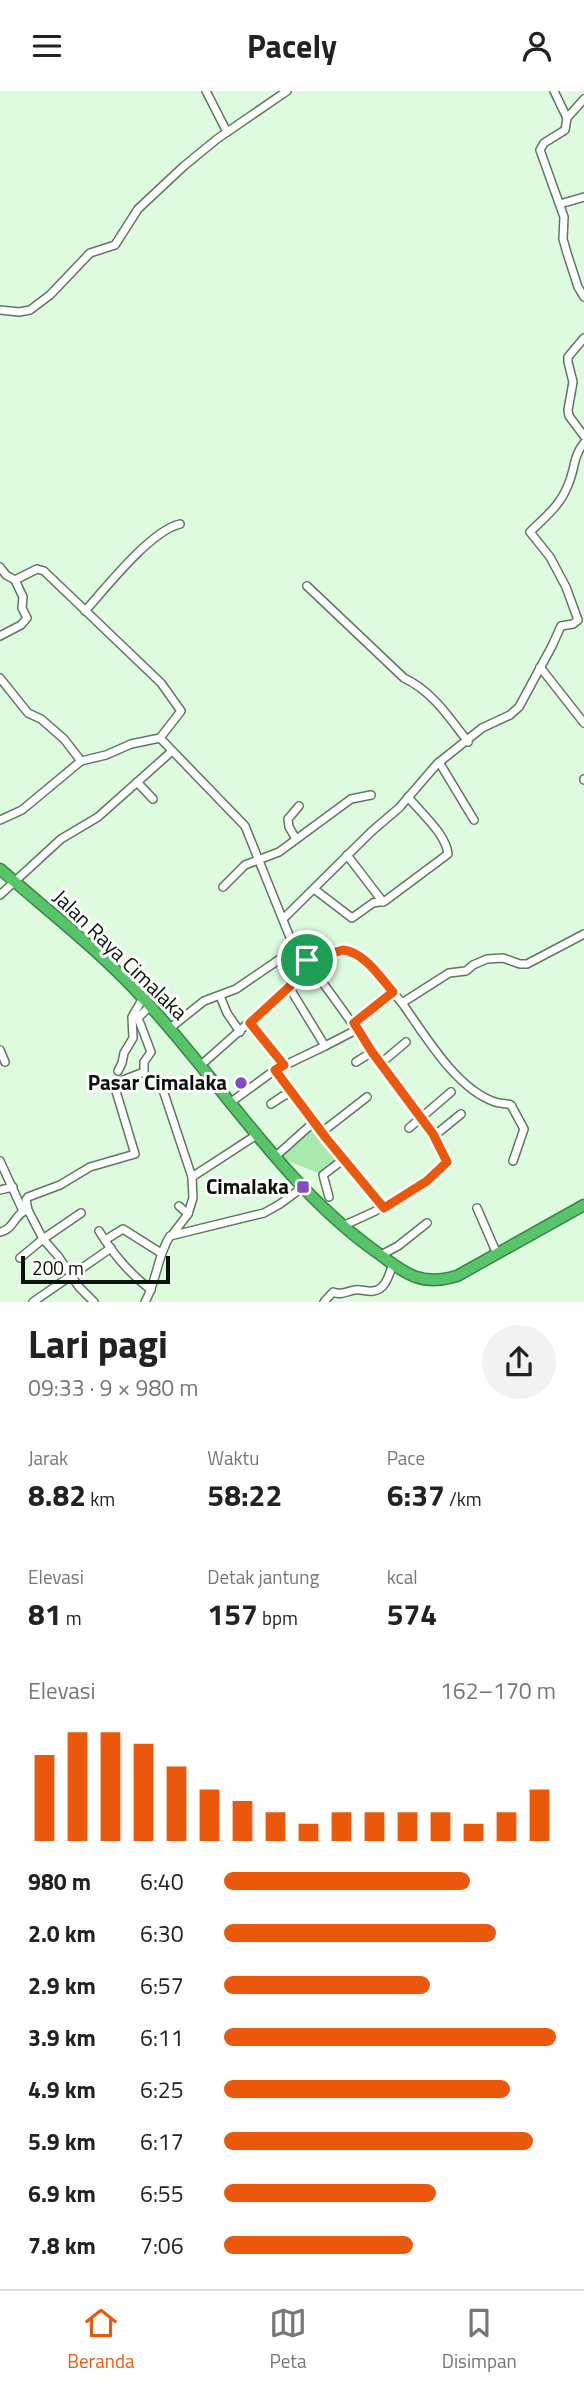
<!DOCTYPE html>
<html lang="id">
<meta charset="utf-8">
<style>
body{margin:0;font-family:"Titillium Web",sans-serif;background:#f2f2f2;color:#222;height:100vh;display:flex;flex-direction:column;font-size:26px;white-space:nowrap}
*{box-sizing:border-box;margin:0}
p{font-size:23px;color:#767676}
.icon{flex:none;width:38px;height:38px;fill:none;stroke:currentColor;stroke-width:2;stroke-linecap:round;stroke-linejoin:round}
.map{position:relative;height:1211px;overflow:hidden}
.sheet{display:flex;flex-direction:column;background:#fff;flex:1}
.sheet>*{flex:none}
.scale{position:absolute;left:21px;bottom:18px;width:149px;box-sizing:border-box;padding-left:7px;border:4px solid #0a140b;border-top:0;font-size:19px;line-height:24px;white-space:nowrap;color:#0a140b;-webkit-text-stroke:5px #fff;paint-order:stroke}
.pin{position:absolute;display:grid;place-items:center;width:60px;height:60px;color:#fff;margin:-30px;border:4px solid #fff;border-radius:50%;box-shadow:0 2px 7px #0007}
.round{display:grid;place-items:center;flex:none;width:74px;height:74px;border-radius:37px;background:#f2f2f2}
.head{display:flex;align-items:center;justify-content:space-between;height:119px;padding:0 28px}
h1{font-size:38px;font-weight:700;line-height:52px}
.metrics{display:grid;grid-template-columns:repeat(3,1fr);gap:10px;height:119px;padding:7px 28px}
.metrics div{display:grid;align-content:center}
.metrics b{font-size:30px;font-weight:700}
.metrics small{font-size:19px;font-weight:400}
.metrics p{font-size:19px}
.chart{height:196px;padding:14px 28px}
.chart p{display:flex;justify-content:space-between}
.chart svg{width:100%;height:126px;margin-top:7px;stroke:#ea580c;stroke-width:6}
ul{padding:0 28px;list-style:none;font-size:23px}
li{display:grid;grid-template-columns:112px 84px 1fr;align-items:center;height:52px}
li i{height:18px;border-radius:9px;background:#ea580c}
header{display:flex;justify-content:space-between;align-items:center;height:91px;padding:0 28px;background:#fff;font-size:32px;font-weight:700}
.menu{display:flex;justify-content:space-around;align-items:center;height:98px;border-top:2px solid #e0e0e0;background:#fff;font-size:19px;color:#767676}
.menu a{display:grid;justify-items:center;gap:4px}
.menu .on{color:#ea580c}
.map>svg:first-child{display:block}
</style>
<header><svg class="icon" aria-label="menu" viewBox="0 0 24 24"><path d="M4 6h16M4 12h16M4 18h16"/></svg>Pacely<svg class="icon" aria-label="person" viewBox="0 0 24 24"><circle cx="12" cy="8" r="4"/><path d="M4 21q1-7 8-7t8 7"/></svg></header>
<div class="map">
<svg width="584" height="1211" viewBox="0 0 584 1211">
<rect width="100%" height="100%" fill="#defbe0"/>
<path fill="#a8e9ae" d="M314,1031L344,1068L323,1084L276,1065Z"/>
<g fill="none" stroke-linecap="round" stroke-linejoin="round">
<defs>
<g id="minor">
<path d="M206,0L227,41"/>
<path d="M554,0L567,27"/>
<path d="M584,8L567,27L565,39L544,52L540,59L564,126L563,148L567,162L578,196L584,206"/>
<path d="M560,113L584,106"/>
<path d="M0,219L19,221L30,219L50,204L90,162L115,154L138,118L184,75L217,48L287,0"/>
<path d="M584,247L568,266V271L573,291L568,319L569,325L584,345"/>
<path d="M0,476L6,484L15,489L37,478L44,480L161,592L181,620L160,647L131,653L106,664L81,670L22,719L0,729"/>
<path d="M307,495L404,587C432,600 449,626 468,651"/>
<path d="M85,520C106,497 150,440 180,433"/>
<path d="M0,545L21,534L27,527L22,517L23,506L15,489"/>
<path d="M540,576L584,632"/>
<path d="M0,587L28,622L41,628L64,648L81,670"/>
<path d="M160,647L245,735L293,854C328,895 357,941 389,984C401,1001 444,1052 447,1069C447,1071 446,1072 446,1074C415,1102 380,1119 342,1135"/>
<path d="M439,671L474,729"/>
<path d="M584,689V688"/>
<path d="M137,691L153,708"/>
<path d="M296,748L289,736L288,728L299,715"/>
<path d="M347,764L383,811"/>
<path d="M223,796L245,774L279,761L351,708L371,704"/>
<path d="M314,798L352,827L373,812L385,810L448,763C446,743 421,722 408,706"/>
<path d="M0,804L61,748L98,726L171,661"/>
<path d="M284,827L372,740L399,717L437,673L482,637L510,624L519,616L552,555L561,535L573,533L578,529L566,496L550,466L530,441C545,426 560,415 568,394C575,379 573,365 584,352"/>
<path d="M307,869L343,859C365,861 388,896 402,912L449,882L466,880L473,874L487,868L503,867L520,873H527L584,843"/>
<path d="M220,905L227,922L240,941"/>
<path d="M402,912C425,944 456,998 495,1011C501,1013 506,1012 511,1014L524,1038L513,1070"/>
<path d="M249,932L284,974"/>
<path d="M354,932L393,901"/>
<path d="M169,938L204,910L236,898L296,857"/>
<path d="M325,955L358,938"/>
<path d="M0,959L5,971"/>
<path d="M356,971L372,961"/>
<path d="M380,973L406,951"/>
<path d="M201,974L289,896L310,873"/>
<path d="M275,979L326,1047L384,1117"/>
<path d="M118,980L122,972L124,962L133,947L132,926L143,907"/>
<path d="M162,996L192,1086"/>
<path d="M231,1011L275,979L325,955L289,896"/>
<path d="M271,1013L283,1005L292,1002"/>
<path d="M409,1037L451,1001"/>
<path d="M322,1041L367,1006"/>
<path d="M434,1045L461,1023"/>
<path d="M276,1065L314,1031"/>
<path d="M0,1070L23,1120"/>
<path d="M0,1099L13,1096"/>
<path d="M329,1106L323,1084L344,1068"/>
<path d="M179,1115L188,1123L193,1107L192,1086L258,1043"/>
<path d="M477,1117L497,1163"/>
<path d="M28,1119L26,1109L28,1106L60,1094L90,1076L135,1063L115,997L118,991L144,981V971L151,961L138,927L150,915"/>
<path d="M99,1140C113,1163 130,1183 151,1199"/>
<path d="M0,1141C14,1139 15,1121 28,1119L43,1148L81,1122"/>
<path d="M172,1144L188,1123"/>
<path d="M105,1149L123,1138L161,1162"/>
<path d="M381,1164L398,1155L427,1132"/>
<path d="M20,1167L43,1148L58,1165L79,1196L94,1211"/>
<path d="M33,1211L111,1157"/>
<path d="M145,1211C157,1190 157,1165 170,1145L264,1122L280,1113L303,1096"/>
<path d="M324,1211L333,1201C341,1205 347,1200 355,1199C361,1198 367,1201 373,1200C386,1199 389,1183 393,1173"/>
</g>
<path id="highway" d="M0,778C48,820 99,859 142,906C220,990 282,1093 375,1160C388,1169 401,1181 416,1186C430,1191 443,1189 457,1185L584,1114"/>
</defs>
<use href="#minor" stroke="#5e7860" stroke-width="10"/>
<use href="#highway" stroke="#3c8649" stroke-width="13"/>
<use href="#minor" stroke="#fff" stroke-width="7"/>
<use href="#highway" stroke="#57c46a" stroke-width="10"/>
</g>
<g fill="none" stroke-linecap="round" stroke-linejoin="round">
<defs>
<path id="route" d="M343,859C364,861 380,886 393,901L354,932L372,961L433,1043L447,1071L427,1090L384,1117L326,1047L275,979L284,974L250,932L289,896L310,873L307,869Z"/>
</defs>
<use href="#route" stroke="#fff" stroke-width="14"/>
<use href="#route" stroke="#ea580c" stroke-width="9"/>
</g>
<g fill="#8649bf" stroke="#fff" stroke-width="2.5">
<circle cx="241" cy="992" r="7"/>
<rect x="296" y="1089" width="14" height="14" rx="3.5"/>
</g>
<g text-anchor="middle" stroke-width="6" stroke-linejoin="round" paint-order="stroke">
<g font-size="21" fill="#0a140b" stroke="#fff">
<text transform="translate(120 864) rotate(44)" y="7">Jalan Raya Cimalaka</text>
</g>
<g font-size="21" font-weight="bold" fill="#0a140b" stroke="#fff" text-anchor="end">
<text x="227" y="999">Pasar Cimalaka</text>
<text x="289" y="1103">Cimalaka</text>
</g>
</g>
</svg>
<div class="scale">200 m</div>
<div class="pin" style="left:307px;top:869px;background:#1e9e55"><svg class="icon" aria-label="arrive" viewBox="0 0 24 24"><path d="M6 21V4h12l-3 4 3 4H6"/></svg></div>
</div>
<section class="sheet">
<div class="head"><div><h1>Lari pagi</h1><p>09:33 · 9 × 980 m</p></div><a class="round"><svg class="icon" aria-label="share" viewBox="0 0 24 24"><path d="M12 15V3M7 8l5-5 5 5M5 13v7h14v-7"/></svg></a></div>
<div class="metrics">
<div><p>Jarak</p><b>8.82<small> km</small></b></div>
<div><p>Waktu</p><b>58:22</b></div>
<div><p>Pace</p><b>6:37<small> /km</small></b></div>
</div>
<div class="metrics">
<div><p>Elevasi</p><b>81<small> m</small></b></div>
<div><p>Detak jantung</p><b>157<small> bpm</small></b></div>
<div><p>kcal</p><b>574</b></div>
</div>
<div class="chart"><p><span>Elevasi</span>162–170 m</p>
<svg viewBox="0 0 160 44" preserveAspectRatio="none"><path d="M5 44V14M15 44V6M25 44V6M35 44V10M45 44V18M55 44V26M65 44V30M75 44V34M85 44V38M95 44V34M105 44V34M115 44V34M125 44V34M135 44V38M145 44V34M155 44V26"/></svg>
</div>
<ul>
<li><b>980 m</b>6:40<i style="width:74%"></i></li>
<li><b>2.0 km</b>6:30<i style="width:82%"></i></li>
<li><b>2.9 km</b>6:57<i style="width:62%"></i></li>
<li><b>3.9 km</b>6:11<i style="width:100%"></i></li>
<li><b>4.9 km</b>6:25<i style="width:86%"></i></li>
<li><b>5.9 km</b>6:17<i style="width:93%"></i></li>
<li><b>6.9 km</b>6:55<i style="width:64%"></i></li>
<li><b>7.8 km</b>7:06<i style="width:57%"></i></li>
</ul>
</section>
<nav class="menu">
<a class="on"><svg class="icon" aria-label="home" viewBox="0 0 24 24"><path d="M3 11l9-7 9 7M6 9v11h12V9"/></svg>Beranda</a>
<a><svg class="icon" aria-label="map" viewBox="0 0 24 24"><path d="M3 6l6-2 6 2 6-2v14l-6 2-6-2-6 2zM9 4v14M15 6v14"/></svg>Peta</a>
<a><svg class="icon" aria-label="saved" viewBox="0 0 24 24"><path d="M7 4h10v16l-5-4-5 4z"/></svg>Disimpan</a>
</nav>
